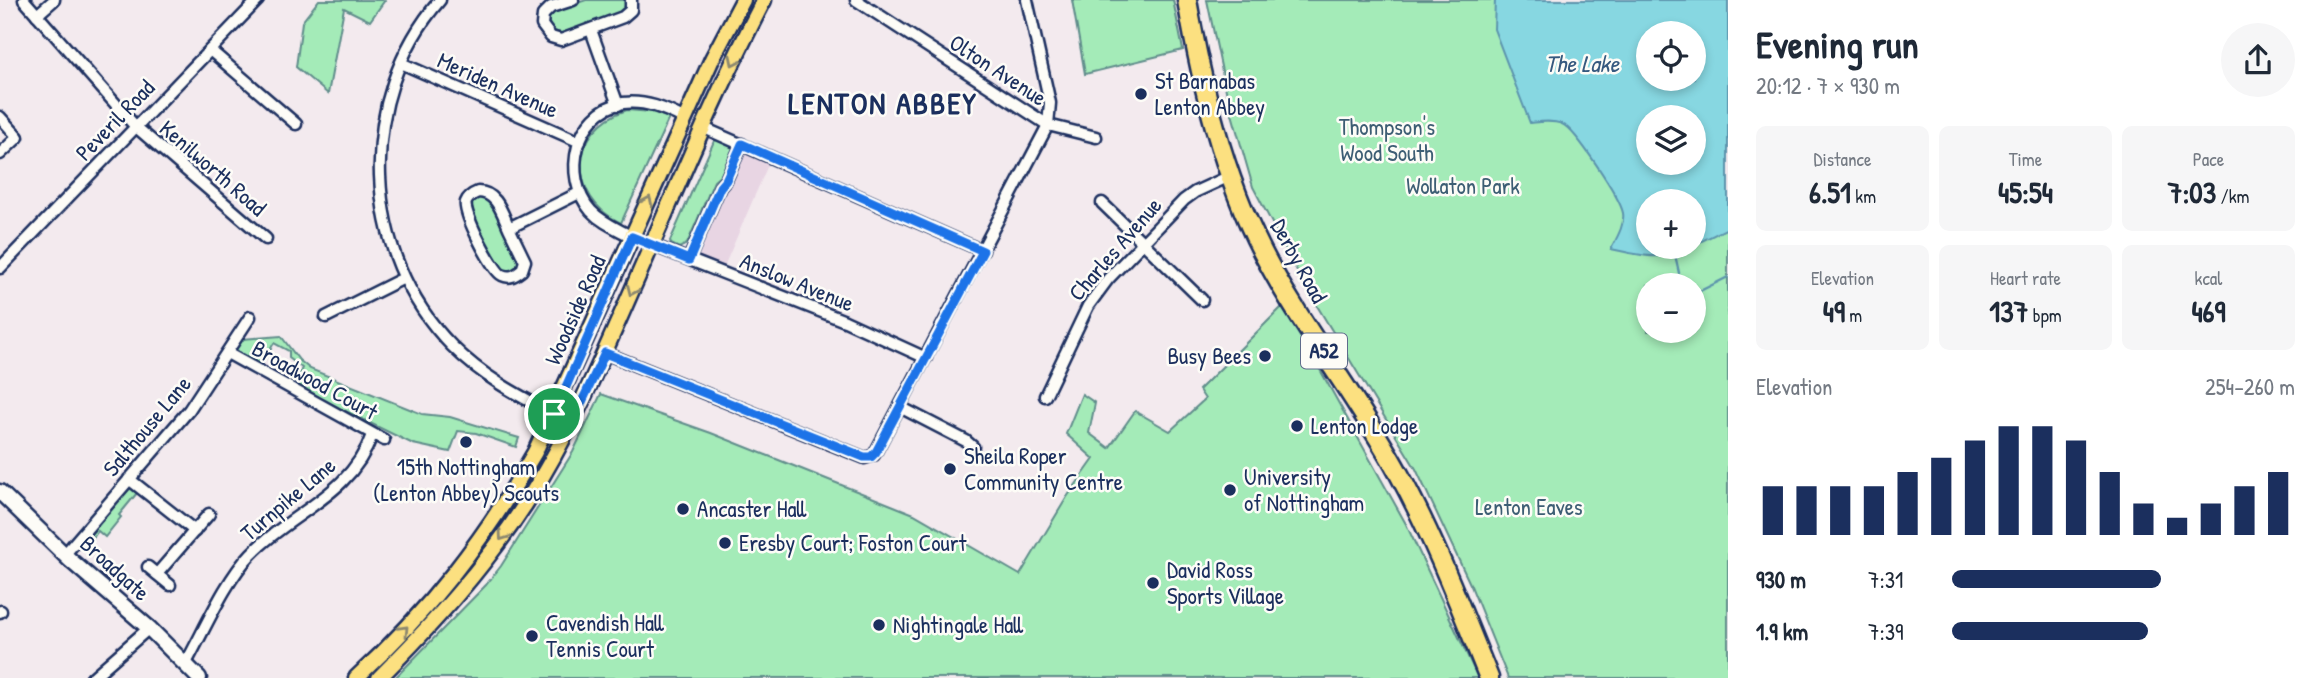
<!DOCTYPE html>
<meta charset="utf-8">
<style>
body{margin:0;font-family:"Patrick Hand",sans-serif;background:#f6f6f7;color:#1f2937;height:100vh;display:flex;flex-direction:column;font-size:26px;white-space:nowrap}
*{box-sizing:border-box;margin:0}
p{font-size:23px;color:#747a83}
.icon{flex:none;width:38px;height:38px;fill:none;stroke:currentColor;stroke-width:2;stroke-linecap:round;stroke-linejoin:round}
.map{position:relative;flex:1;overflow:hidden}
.side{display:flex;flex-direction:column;background:#fff;width:595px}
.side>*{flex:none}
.buttons{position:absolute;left:1636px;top:21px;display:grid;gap:14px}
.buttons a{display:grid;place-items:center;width:70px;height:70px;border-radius:50%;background:#fff;box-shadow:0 4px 10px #0003;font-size:35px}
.pin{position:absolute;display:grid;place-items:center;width:60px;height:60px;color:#fff;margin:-30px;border:4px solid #fff;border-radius:50%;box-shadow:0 2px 7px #0007}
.round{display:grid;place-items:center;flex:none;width:74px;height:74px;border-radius:37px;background:#f6f6f7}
.summary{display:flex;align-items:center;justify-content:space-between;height:119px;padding:0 28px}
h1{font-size:38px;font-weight:800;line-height:52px}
.metrics{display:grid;grid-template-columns:repeat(3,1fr);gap:10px;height:119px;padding:7px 28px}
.metrics div{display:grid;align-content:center;border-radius:10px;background:#f6f6f7;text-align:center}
.metrics b{font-size:30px;font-weight:800}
.metrics small{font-size:19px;font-weight:400}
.metrics p{font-size:19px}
.chart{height:196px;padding:14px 28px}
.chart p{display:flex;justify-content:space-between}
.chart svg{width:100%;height:126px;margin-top:7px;stroke:#1b2f5e;stroke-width:6}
ul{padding:0 28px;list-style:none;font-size:23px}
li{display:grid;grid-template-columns:112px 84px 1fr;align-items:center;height:52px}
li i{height:18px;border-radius:9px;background:#1b2f5e}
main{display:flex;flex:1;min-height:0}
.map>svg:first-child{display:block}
</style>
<main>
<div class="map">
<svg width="1728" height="678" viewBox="0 0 1728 678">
<rect width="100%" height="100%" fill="#f3eaee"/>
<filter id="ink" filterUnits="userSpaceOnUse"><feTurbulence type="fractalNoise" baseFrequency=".0143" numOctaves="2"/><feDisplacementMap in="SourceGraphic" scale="14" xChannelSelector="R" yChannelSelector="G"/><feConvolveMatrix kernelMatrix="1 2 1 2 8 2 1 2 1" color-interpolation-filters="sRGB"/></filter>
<g filter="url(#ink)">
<path fill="#e8d5e3" d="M747,139L774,151L720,276L692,265Z"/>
<g fill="#a4ebb8" stroke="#608d8b" stroke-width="2" fill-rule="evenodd">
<path d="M319,0H385L370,21L344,8L328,94L296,67L302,22Z"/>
<path d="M586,0H626V9L621,13L562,33C553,32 549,28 548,18L551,12Z"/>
<path d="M1072,0H1173L1183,50L1085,74Z"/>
<path d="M1207,0H1728V678H1508L1471,586L1416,469L1305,286L1253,187L1228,100ZM1648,33H1694V79H1648ZM1648,117H1694V163H1648ZM1648,201H1694V247H1648ZM1648,285H1694V331H1648Z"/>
<path d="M627,110L652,112L669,118L621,223C567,198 568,128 627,110Z"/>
<path d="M720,139L733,148L721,175L714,181L687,244L679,248L671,244L670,241L714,141Z"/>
<path d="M481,195L492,201L520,261L517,269L509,273L497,268L470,213V202Z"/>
<path d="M1284,305L1406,524L1478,678H395L486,585L501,566L573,452L601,394L711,433L914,514L1020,575L1067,497L1094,459L1066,434L1082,394L1095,403L1089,433L1109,448L1135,411L1170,431L1205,399L1199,390Z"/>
<path d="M281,336L299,360L310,369L422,414L450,417L519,438L516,447L476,433L458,431L450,452L413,444L294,386L302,368L289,358V351L274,343L260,367L234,353L242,339Z"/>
<path d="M130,487L137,493L119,515L121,517L105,537L98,531L93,538L90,535Z"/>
</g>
<path fill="#87d7e1" stroke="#5c94ad" stroke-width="2" fill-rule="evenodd" d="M1495,0H1728V228L1694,245V201H1648V247H1691C1660,262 1643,256 1611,249C1616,239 1625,225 1623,213C1620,198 1576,130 1562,124C1552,120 1540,122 1530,123L1494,29ZM1648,33H1694V79H1648ZM1648,117H1694V163H1648Z"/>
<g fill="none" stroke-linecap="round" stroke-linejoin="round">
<g stroke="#5c94ad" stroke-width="2.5">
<path d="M1675,255L1679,273"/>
<path d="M1694,294L1728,277"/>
</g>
<defs>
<g id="street">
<path d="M24,0L135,126L266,239"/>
<path d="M440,0C355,98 361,254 452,346C482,376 517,395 554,414"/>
<path d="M573,0L551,7L543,15L542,25L551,37L561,40L623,17L631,10V0"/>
<path d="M856,0L1048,125L1096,137"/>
<path d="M37,15L54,0"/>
<path d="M591,30L618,105"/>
<path d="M210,50L296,124"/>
<path d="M401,63L580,142"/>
<path d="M0,117L18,137L0,154"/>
<path d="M704,128L983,251"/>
<path d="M1102,203L1202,300"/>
<path d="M509,228C502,213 497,192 478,192C473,194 468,197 466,202C462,212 493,271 502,275C510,279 516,275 522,270L525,261L509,228L579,193"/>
<path d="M632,237C618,229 602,223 591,211C561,177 575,111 623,103C645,100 666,109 685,119"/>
<path d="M652,245L845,321L926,358"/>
<path d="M689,259L720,187L726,180L742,144"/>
<path d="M0,268L258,0"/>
<path d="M326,317L404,278"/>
<path d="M227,353L384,440"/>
<path d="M605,353L865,458L874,455L1048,125L1050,103L1027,0"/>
<path d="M1045,396L1088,306L1108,279L1184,200L1195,192L1232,175"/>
<path d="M900,407L966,441L973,447"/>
<path d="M129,479L195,531"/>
<path d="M65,554L189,410L250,317"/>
<path d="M148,567L170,585"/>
<path d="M157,574L209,514"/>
<path d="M0,612L1,611"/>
<path d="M185,665C204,631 225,581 251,554C293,511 351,495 372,435"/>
<path d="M92,678L149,628"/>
</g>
<path id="secondary" d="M0,492L70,560L149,628L199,678"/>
<g id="primary">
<path d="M356,678C429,611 485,539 535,452L712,59L743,0"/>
<path d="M379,678C433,624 484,568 526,503C569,436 600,363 632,290C675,193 715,94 764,0"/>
</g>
<path id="highway" d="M1187,0C1202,86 1223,175 1263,253C1303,330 1358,398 1399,474C1435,540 1461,609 1489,678"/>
</defs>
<use href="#street" stroke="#1b2f5e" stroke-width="15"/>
<use href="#secondary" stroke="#1b2f5e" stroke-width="19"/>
<use href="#primary" stroke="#1b2f5e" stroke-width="19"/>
<use href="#highway" stroke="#1b2f5e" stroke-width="23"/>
<use href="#street" stroke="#fdfcf7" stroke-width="10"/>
<use href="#secondary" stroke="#fdfcf7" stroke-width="14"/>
<use href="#primary" stroke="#fce080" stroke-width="14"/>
<use href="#highway" stroke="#fce080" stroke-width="18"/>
</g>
<defs><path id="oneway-chevron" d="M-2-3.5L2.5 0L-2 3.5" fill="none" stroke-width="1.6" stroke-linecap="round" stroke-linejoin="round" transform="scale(1.75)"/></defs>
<g stroke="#8c886f">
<use href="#oneway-chevron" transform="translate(734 61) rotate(116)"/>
<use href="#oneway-chevron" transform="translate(648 201) rotate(-66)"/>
<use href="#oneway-chevron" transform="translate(632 291) rotate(114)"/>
<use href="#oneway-chevron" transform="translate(503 536) rotate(125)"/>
<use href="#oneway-chevron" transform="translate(404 630) rotate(-46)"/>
</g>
</g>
<g fill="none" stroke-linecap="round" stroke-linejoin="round" filter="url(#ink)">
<defs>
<path id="route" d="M742,144L983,251L876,452L871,457H864L605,353L572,423L554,414L632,237L689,260L720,187L726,180Z"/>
</defs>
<use href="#route" stroke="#fff" stroke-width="14"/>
<use href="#route" stroke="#1a73e8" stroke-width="9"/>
</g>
<g fill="#1b2f5e" stroke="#fdfcf7" stroke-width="2.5">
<circle cx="1141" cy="94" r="7"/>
<circle cx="1265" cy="356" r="7"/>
<circle cx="1297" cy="426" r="7"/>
<circle cx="466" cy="442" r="7"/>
<circle cx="950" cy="469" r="7"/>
<circle cx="1230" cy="490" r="7"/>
<circle cx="683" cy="509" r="7"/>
<circle cx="725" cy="543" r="7"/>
<circle cx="1153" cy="583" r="7"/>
<circle cx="879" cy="625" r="7"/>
<circle cx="532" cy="636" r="7"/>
</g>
<g text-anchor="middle" stroke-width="5" stroke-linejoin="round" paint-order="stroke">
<rect fill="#fdfcf7" stroke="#5f6c8c" stroke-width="2" x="1301" y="333.5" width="46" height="35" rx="5"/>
<g font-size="21" font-weight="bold" fill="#1b2f5e">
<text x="1324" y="358">A52</text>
</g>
<g font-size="23" fill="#1b2f5e" stroke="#fdfcf7">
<text transform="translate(998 70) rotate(33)" y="8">Olton Avenue</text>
<text transform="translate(498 85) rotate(24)" y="8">Meriden Avenue</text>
<text transform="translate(115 120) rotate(-46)" y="8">Peveril Road</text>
<text transform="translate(213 168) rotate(41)" y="8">Kenilworth Road</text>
<text transform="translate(1115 249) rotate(-49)" y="8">Charles Avenue</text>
<text transform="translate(1299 261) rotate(61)" y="8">Derby Road</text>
<text transform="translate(797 282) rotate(22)" y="8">Anslow Avenue</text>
<text transform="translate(575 310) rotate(-66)" y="8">Woodside Road</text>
<text transform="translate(315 380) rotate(29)" y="8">Broadwood Court</text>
<text transform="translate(147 426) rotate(-50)" y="8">Salthouse Lane</text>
<text transform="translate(288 499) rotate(-40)" y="8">Turnpike Lane</text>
<text transform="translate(115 568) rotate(42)" y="8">Broadgate</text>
</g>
<g font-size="23" fill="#1b2f5e" stroke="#fdfcf7" text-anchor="start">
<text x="1155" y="89">St Barnabas<tspan x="1155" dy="26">Lenton Abbey</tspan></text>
<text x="1251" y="364" text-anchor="end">Busy Bees</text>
<text x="1311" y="434">Lenton Lodge</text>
<text x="964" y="464">Sheila Roper<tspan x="964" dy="26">Community Centre</tspan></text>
<text x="466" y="475" text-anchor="middle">15th Nottingham<tspan x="466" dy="26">(Lenton Abbey) Scouts</tspan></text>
<text x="1244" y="485">University<tspan x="1244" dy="26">of Nottingham</tspan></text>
<text x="697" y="517">Ancaster Hall</text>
<text x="739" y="551">Eresby Court; Foston Court</text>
<text x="1167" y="578">David Ross<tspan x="1167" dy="26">Sports Village</tspan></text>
<text x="546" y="631">Cavendish Hall<tspan x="546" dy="26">Tennis Court</tspan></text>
<text x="893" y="633">Nightingale Hall</text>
</g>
<g font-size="23" fill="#3d5e74" stroke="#fdfcf7">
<text x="1387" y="135">Thompson's<tspan x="1387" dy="26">Wood South</tspan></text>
<text x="1463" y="194">Wollaton Park</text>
<text x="1529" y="515">Lenton Eaves</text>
</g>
<g font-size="24" font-style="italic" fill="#36597f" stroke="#fdfcf7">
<text x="1582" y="72">The Lake</text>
</g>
<g font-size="30" font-weight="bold" letter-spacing="2" fill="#1b2f5e" stroke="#fdfcf7">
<text x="883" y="114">LENTON ABBEY</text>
</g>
</g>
</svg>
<div class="buttons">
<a><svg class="icon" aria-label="locate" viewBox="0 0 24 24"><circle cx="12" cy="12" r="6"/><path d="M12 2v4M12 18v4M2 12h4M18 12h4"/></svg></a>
<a><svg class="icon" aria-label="layers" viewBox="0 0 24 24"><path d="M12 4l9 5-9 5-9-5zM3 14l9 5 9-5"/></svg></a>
<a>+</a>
<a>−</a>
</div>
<div class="pin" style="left:554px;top:414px;background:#1e9e55"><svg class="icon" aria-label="arrive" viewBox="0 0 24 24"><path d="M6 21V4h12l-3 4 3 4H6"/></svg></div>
</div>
<section class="side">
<div class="summary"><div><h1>Evening run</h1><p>20:12 · 7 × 930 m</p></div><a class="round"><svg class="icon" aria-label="share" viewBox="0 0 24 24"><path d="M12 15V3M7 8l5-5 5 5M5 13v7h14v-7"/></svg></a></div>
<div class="metrics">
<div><p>Distance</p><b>6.51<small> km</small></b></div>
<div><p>Time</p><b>45:54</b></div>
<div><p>Pace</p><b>7:03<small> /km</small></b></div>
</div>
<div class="metrics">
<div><p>Elevation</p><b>49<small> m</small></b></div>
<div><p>Heart rate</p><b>137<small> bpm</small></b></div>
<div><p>kcal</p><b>469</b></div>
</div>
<div class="chart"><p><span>Elevation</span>254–260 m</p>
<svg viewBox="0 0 160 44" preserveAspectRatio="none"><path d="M5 44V27M15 44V27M25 44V27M35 44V27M45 44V22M55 44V17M65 44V11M75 44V6M85 44V6M95 44V11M105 44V22M115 44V33M125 44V38M135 44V33M145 44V27M155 44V22"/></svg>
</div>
<ul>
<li><b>930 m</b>7:31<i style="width:61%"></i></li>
<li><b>1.9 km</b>7:39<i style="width:57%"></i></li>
</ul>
</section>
</main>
